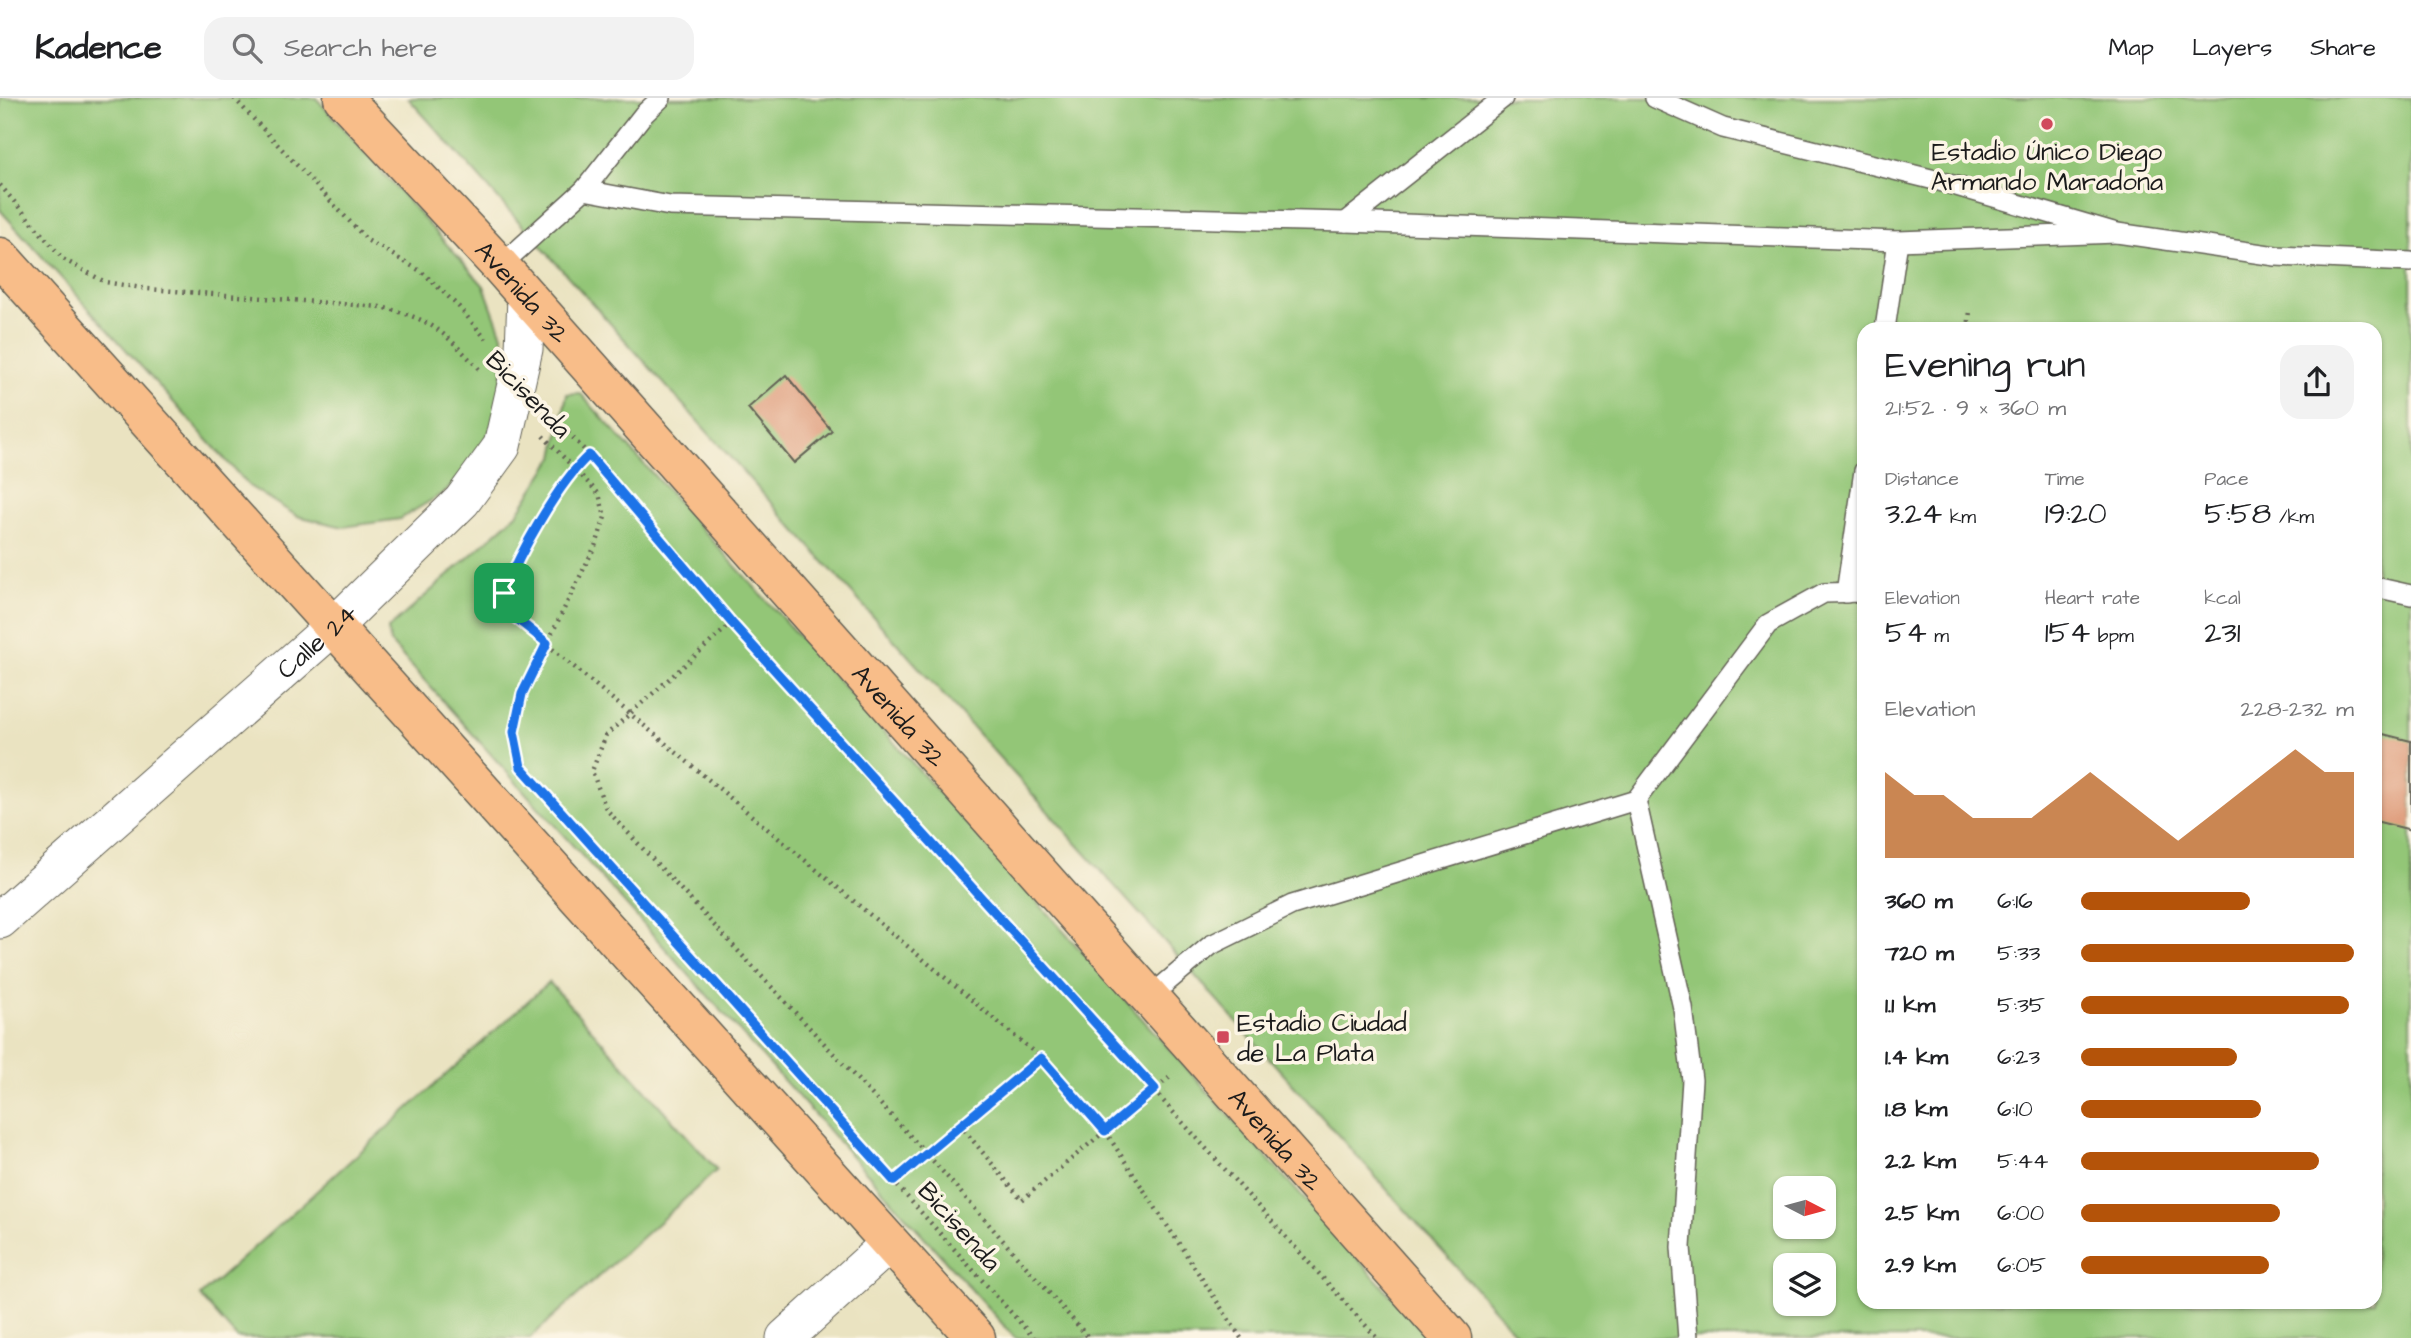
<!DOCTYPE html>
<meta charset="utf-8">
<style>
body{margin:0;font-family:"Architects Daughter",sans-serif;background:#f2f2f2;color:#202124;height:100vh;display:flex;flex-direction:column;font-size:26px;white-space:nowrap}
*{box-sizing:border-box;margin:0}
p{font-size:23px;color:#757577}
.icon{flex:none;width:38px;height:38px;fill:none;stroke:currentColor;stroke-width:2;stroke-linecap:round;stroke-linejoin:round}
.map{position:relative;flex:1;overflow:hidden}
.panel{position:absolute;left:1857px;top:224px;width:525px;height:987px;display:flex;flex-direction:column;background:#fff;border-radius:21px;box-shadow:0 2px 5px #0004}
.panel>*{flex:none}
.needle{width:46px;rotate:96deg}
.buttons{position:absolute;left:1773px;top:1078px;display:grid;gap:14px}
.buttons a{display:grid;place-items:center;width:63px;height:63px;border-radius:14px;background:#fff;box-shadow:0 2px 5px #0004;font-size:35px}
.pin{position:absolute;display:grid;place-items:center;width:60px;height:60px;color:#fff;margin:-30px;border-radius:14px;box-shadow:0 4px 10px #0006}
.round{display:grid;place-items:center;flex:none;width:74px;height:74px;border-radius:21px;background:#f2f2f2}
.headline{display:flex;align-items:center;justify-content:space-between;height:119px;padding:0 28px}
h1{font-size:38px;font-weight:600;line-height:52px}
.metrics{display:grid;grid-template-columns:repeat(3,1fr);gap:10px;height:119px;padding:7px 28px}
.metrics div{display:grid;align-content:center}
.metrics b{font-size:30px;font-weight:600}
.metrics small{font-size:19px;font-weight:400}
.metrics p{font-size:19px}
.chart{height:196px;padding:14px 28px}
.chart p{display:flex;justify-content:space-between}
.chart svg{width:100%;height:126px;margin-top:7px;fill:#b45309;opacity:.7}
ul{padding:0 28px;list-style:none;font-size:23px}
li{display:grid;grid-template-columns:112px 84px 1fr;align-items:center;height:52px}
li i{height:18px;border-radius:9px;background:#b45309}
header{display:flex;align-items:center;gap:42px;box-sizing:border-box;height:98px;padding:0 35px;background:#fff;border-bottom:2px solid #e0e0e0}
header strong{font-size:33px}
nav{display:flex;gap:38px;margin-inline-start:auto;font-size:24px}
.search{width:490px;height:63px;background:#f2f2f2;display:flex;align-items:center;gap:18px;box-sizing:border-box;padding:0 24px;border-radius:21px;color:#757577;font-size:26px}
.map>svg:first-child{display:block}
</style>
<header>
<strong>Kadence</strong>
<div class="search"><svg class="icon" aria-label="search" viewBox="0 0 24 24"><circle cx="10" cy="10" r="6"/><path d="M15 15l6 6"/></svg>Search here</div>
<nav><a>Map</a><a>Layers</a><a>Share</a></nav>
</header>
<div class="map">
<svg width="2411" height="1240" viewBox="0 0 2411 1240">
<rect width="100%" height="100%" fill="#fcf5e5"/>
<filter id="ink" filterUnits="userSpaceOnUse"><feTurbulence type="fractalNoise" baseFrequency=".0143" numOctaves="2"/><feDisplacementMap in="SourceGraphic" scale="14" xChannelSelector="R" yChannelSelector="G"/><feConvolveMatrix kernelMatrix="1 2 1 2 8 2 1 2 1" color-interpolation-filters="sRGB"/></filter>
<filter id="wash" filterUnits="userSpaceOnUse"><feTurbulence type="fractalNoise" baseFrequency=".00686" numOctaves="4" result="noise"/><feDisplacementMap in="SourceGraphic" scale="28" xChannelSelector="R" yChannelSelector="G"/><feGaussianBlur stdDeviation="1.57" result="paint"/><feColorMatrix in="noise" values="0 0 0 0 0 0 0 0 0 0 0 0 0 0 0 0 0 1.4 0 .05"/><feComposite in="paint" operator="in"/></filter>
<g filter="url(#wash)">
<rect width="100%" height="100%" fill="#eae3c1"/>
<g fill="#93c677" stroke="#58714a" stroke-width="2" fill-rule="evenodd">
<path d="M0,0H316L484,188L503,240L502,285L494,325L473,367L445,394L400,421L343,429L297,418L249,388L0,112Z"/>
<path d="M408,0H2411V1240H1520ZM1864,231H2375V1204H1864ZM1785,1090H1824V1129H1785ZM1785,1167H1824V1206H1785Z"/>
<path d="M580,295L1429,1240H1015L390,544L388,531L517,416L554,359L567,296Z"/>
<path d="M549,884L717,1072L530,1240H237L200,1198Z"/>
</g>
<g id="blocks">
<g fill="#dd9675">
<path d="M786,277L832,333L794,365L748,310Z"/>
<path d="M2375,634L2411,643V732L2375,723Z"/>
</g>
</g>
</g>
<g filter="url(#ink)">
<use href="#blocks" fill-opacity="0" stroke="#646256" stroke-width="2"/>
<g fill="none" stroke-linecap="round" stroke-linejoin="round">
<defs>
<g id="service">
<path d="M1655,0L1723,30L1939,83L2117,135L2276,158L2411,164"/>
<path d="M584,92L670,108L1346,124L1898,143L2117,135"/>
<path d="M1346,124L1503,0"/>
<path d="M500,168L584,92L643,17L661,0"/>
<path d="M1885,231L1898,143"/>
<path d="M2375,489L2411,497"/>
<path d="M1846,495L1864,373"/>
<path d="M1636,702L1683,910L1692,982L1681,1149L1688,1240"/>
<path d="M1148,900L1211,847L1292,807L1636,702L1768,526L1824,495L1864,494"/>
</g>
<g id="minor">
<path id="s1" d="M0,822L334,528L462,403L502,348L524,251L526,198"/>
<path d="M785,1240L890,1145"/>
</g>
<g id="trunk">
<path id="s2" d="M343,0L500,168L1452,1240"/>
<path d="M0,159L976,1240"/>
</g>
</defs>
<use href="#service" stroke="#646256" stroke-width="22"/>
<use href="#minor" stroke="#646256" stroke-width="39"/>
<use href="#trunk" stroke="#646256" stroke-width="41"/>
<g stroke="#646256" stroke-width="4.5" stroke-dasharray="2 5" stroke-linecap="butt">
<path d="M234,0L367,142L422,174L459,209L486,241"/>
<path d="M0,87L63,161L105,184L148,191L381,209C432,221 444,234 479,271"/>
<path d="M1968,231L1970,213"/>
<path d="M549,314L589,357"/>
<path d="M543,338L599,396L605,419L597,444L522,596L514,634L521,669L1034,1240"/>
<path d="M732,525L606,637L592,673L606,711L926,1055L1089,1240"/>
<path d="M960,1027L1022,1102L1170,979"/>
<path d="M892,1084L1041,960"/>
<path d="M1241,1240L1105,1033L1041,960L512,517L504,495C519,456 558,385 589,357L732,525L1377,1240"/>
</g>
<use href="#service" stroke="#fff" stroke-width="19"/>
<use href="#minor" stroke="#fff" stroke-width="37"/>
<use href="#trunk" stroke="#f8bd89" stroke-width="38"/>
</g>
</g>
<g fill="none" stroke-linecap="round" stroke-linejoin="round" filter="url(#ink)">
<defs>
<path id="route" d="M589,357L732,525L1155,991L1105,1033L1041,960L894,1083L521,669L514,634L522,596L547,545L512,517L504,495C519,456 558,385 589,357Z"/>
</defs>
<use href="#route" stroke="#fff" stroke-width="14"/>
<use href="#route" stroke="#1a73e8" stroke-width="9"/>
</g>
<g fill="#d1495b" stroke="#fcf5e5" stroke-width="2.5">
<circle cx="2047" cy="26" r="7"/>
<rect x="1216" y="932" width="14" height="14" rx="3.5"/>
</g>
<g text-anchor="middle" stroke-width="7" stroke-linejoin="round" paint-order="stroke">
<g font-size="26" fill="#1c1c1c" stroke="#fcf5e5">
<text x="2047" y="62">Estadio Único Diego<tspan x="2047" dy="30">Armando Maradona</tspan></text>
<text x="1237" y="933" text-anchor="start">Estadio Ciudad<tspan x="1237" dy="30">de La Plata</tspan></text>
</g>
<g font-size="26" fill="#1c1c1c" stroke="#fcf5e5">
<text dy="9" stroke="none"><textPath href="#s2" startOffset="264">Avenida 32</textPath></text>
<text transform="translate(529 296) rotate(46)" y="9">Bicisenda</text>
<text dy="9" stroke="none"><textPath href="#s1" startOffset="422">Calle 24</textPath></text>
<text dy="9" stroke="none"><textPath href="#s2" startOffset="831">Avenida 32</textPath></text>
<text dy="9" stroke="none"><textPath href="#s2" startOffset="1398">Avenida 32</textPath></text>
<text transform="translate(960 1128) rotate(48)" y="9">Bicisenda</text>
</g>
</g>
</svg>
<div class="buttons">
<a><svg class="needle" viewBox="-14 -14 28 28"><path d="M0-13l5 13h-10z" fill="#e53935"/><path d="M0 13l5-13h-10z" fill="#757577"/></svg></a>
<a><svg class="icon" aria-label="layers" viewBox="0 0 24 24"><path d="M12 4l9 5-9 5-9-5zM3 14l9 5 9-5"/></svg></a>
</div>
<div class="pin" style="left:504px;top:495px;background:#1e9e55"><svg class="icon" aria-label="arrive" viewBox="0 0 24 24"><path d="M6 21V4h12l-3 4 3 4H6"/></svg></div>
<section class="panel">
<div class="headline"><div><h1>Evening run</h1><p>21:52 · 9 × 360 m</p></div><a class="round"><svg class="icon" aria-label="share" viewBox="0 0 24 24"><path d="M12 15V3M7 8l5-5 5 5M5 13v7h14v-7"/></svg></a></div>
<div class="metrics">
<div><p>Distance</p><b>3.24<small> km</small></b></div>
<div><p>Time</p><b>19:20</b></div>
<div><p>Pace</p><b>5:58<small> /km</small></b></div>
</div>
<div class="metrics">
<div><p>Elevation</p><b>54<small> m</small></b></div>
<div><p>Heart rate</p><b>154<small> bpm</small></b></div>
<div><p>kcal</p><b>231</b></div>
</div>
<div class="chart"><p><span>Elevation</span>228–232 m</p>
<svg viewBox="0 0 160 44" preserveAspectRatio="none"><path d="M0 44V14L10 22L20 22L30 30L40 30L50 30L60 22L70 14L80 22L90 30L100 38L110 30L120 22L130 14L140 6L150 14L160 14V44z"/></svg>
</div>
<ul>
<li><b>360 m</b>6:16<i style="width:62%"></i></li>
<li><b>720 m</b>5:33<i style="width:100%"></i></li>
<li><b>1.1 km</b>5:35<i style="width:98%"></i></li>
<li><b>1.4 km</b>6:23<i style="width:57%"></i></li>
<li><b>1.8 km</b>6:10<i style="width:66%"></i></li>
<li><b>2.2 km</b>5:44<i style="width:87%"></i></li>
<li><b>2.5 km</b>6:00<i style="width:73%"></i></li>
<li><b>2.9 km</b>6:05<i style="width:69%"></i></li>
</ul>
</section>
</div>
